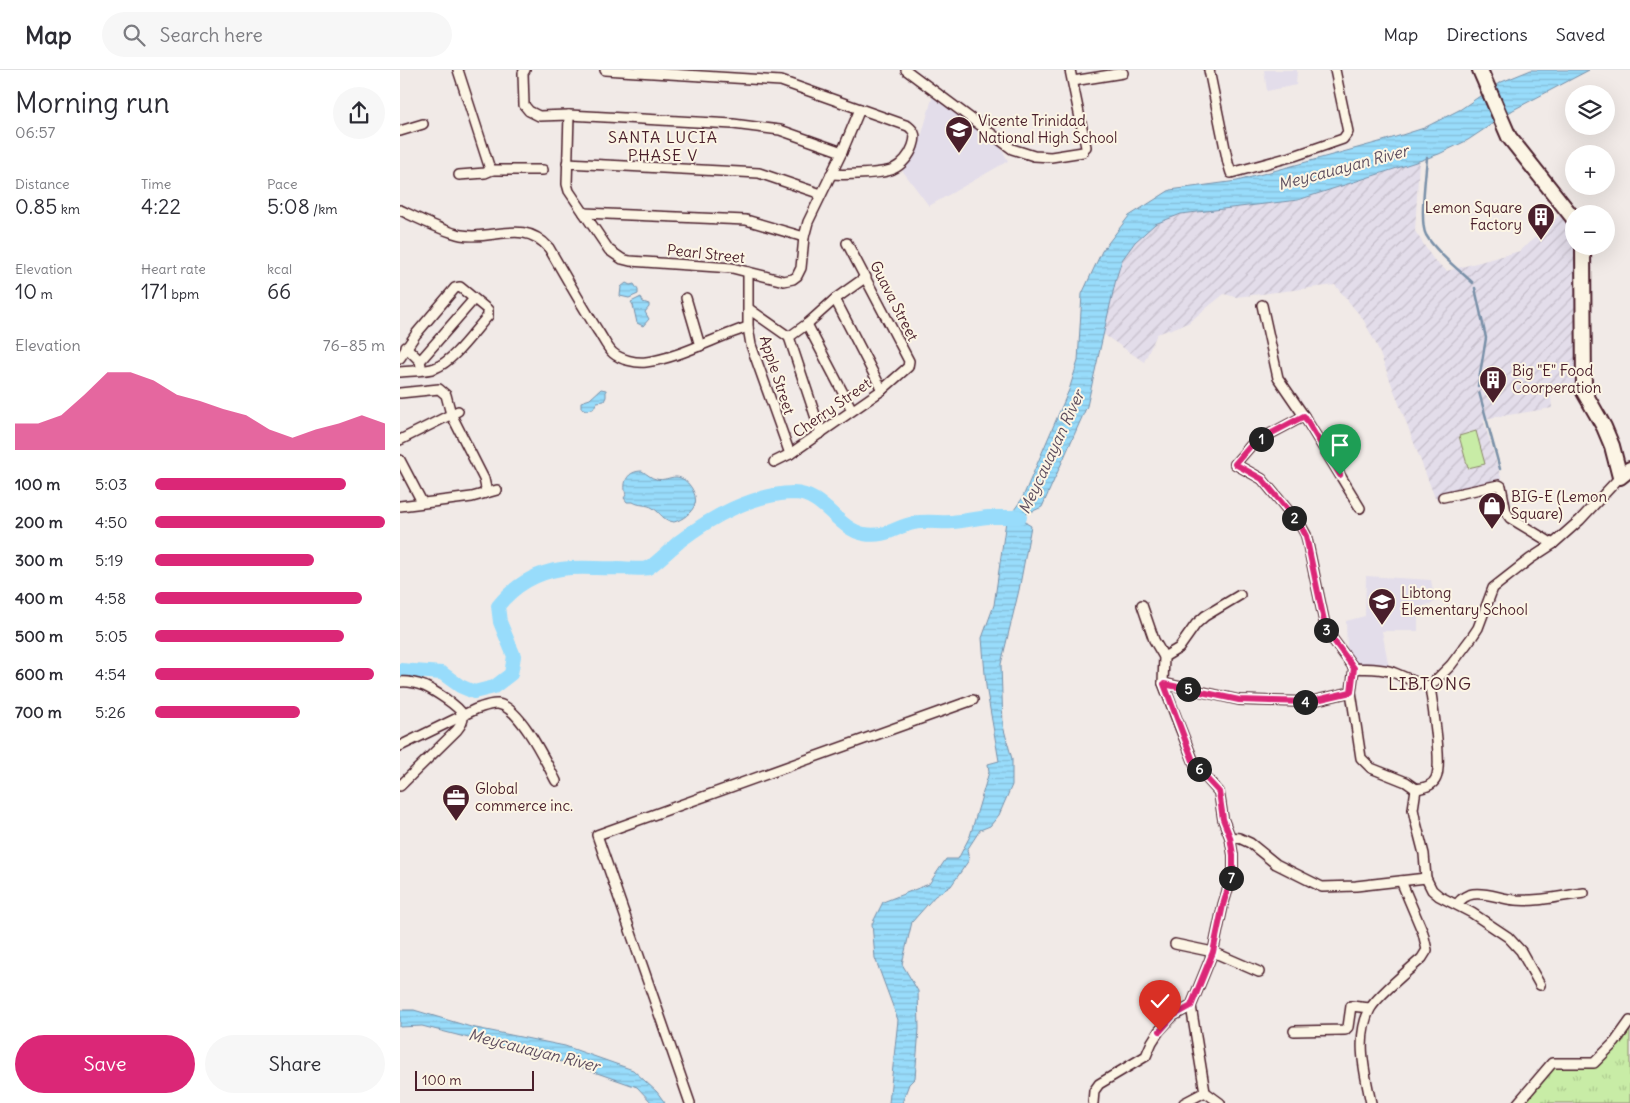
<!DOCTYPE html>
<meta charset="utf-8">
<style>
body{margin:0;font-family:Delius,sans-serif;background:#f7f7f7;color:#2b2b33;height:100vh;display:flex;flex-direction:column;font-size:19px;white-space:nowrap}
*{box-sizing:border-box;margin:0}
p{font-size:16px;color:#7c7c81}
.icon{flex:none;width:28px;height:28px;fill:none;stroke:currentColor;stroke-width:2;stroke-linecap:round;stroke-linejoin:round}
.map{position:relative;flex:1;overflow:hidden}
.side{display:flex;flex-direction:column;background:#fff;width:400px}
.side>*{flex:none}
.fabs{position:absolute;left:1165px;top:15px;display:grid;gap:10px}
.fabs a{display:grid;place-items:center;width:50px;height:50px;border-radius:50%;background:#fff;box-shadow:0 5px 20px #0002;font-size:25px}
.scale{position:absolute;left:15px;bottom:12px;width:119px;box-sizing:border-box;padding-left:5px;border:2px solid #4a1f2b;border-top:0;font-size:14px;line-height:18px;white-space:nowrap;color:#4a1f2b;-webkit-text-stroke:4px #fcf5e5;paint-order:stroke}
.pin{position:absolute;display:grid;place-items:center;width:42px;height:42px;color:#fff;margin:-51px -21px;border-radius:50% 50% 50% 0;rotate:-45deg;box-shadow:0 0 5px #0007}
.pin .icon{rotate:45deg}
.km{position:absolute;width:25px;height:25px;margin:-12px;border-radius:50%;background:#222;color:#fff;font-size:14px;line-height:25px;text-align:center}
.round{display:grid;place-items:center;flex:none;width:52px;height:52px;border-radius:26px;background:#f7f7f7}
.summary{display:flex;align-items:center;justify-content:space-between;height:85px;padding:0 15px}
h1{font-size:28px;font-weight:600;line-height:38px}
.metrics{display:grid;grid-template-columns:repeat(3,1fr);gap:8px;height:85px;padding:5px 15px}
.metrics div{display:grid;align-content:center}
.metrics b{font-size:21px;font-weight:600}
.metrics small{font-size:14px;font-weight:400}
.metrics p{font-size:14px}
.chart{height:140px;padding:10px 15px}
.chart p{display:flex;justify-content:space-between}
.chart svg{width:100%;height:90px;margin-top:5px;fill:#db2777;opacity:.7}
.action{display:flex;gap:10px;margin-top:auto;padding:10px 15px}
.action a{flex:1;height:58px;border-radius:30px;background:#db2777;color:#fff;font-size:20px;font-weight:600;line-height:58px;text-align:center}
.action a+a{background:#f7f7f7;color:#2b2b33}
ul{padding:0 15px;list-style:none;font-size:16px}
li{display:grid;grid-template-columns:80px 60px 1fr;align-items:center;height:38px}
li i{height:12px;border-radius:6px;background:#db2777}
header{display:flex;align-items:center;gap:30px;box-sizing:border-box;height:70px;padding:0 25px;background:#fff;border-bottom:1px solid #e1e1e2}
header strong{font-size:24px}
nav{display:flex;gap:28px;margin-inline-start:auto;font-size:18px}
.search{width:350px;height:45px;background:#f7f7f7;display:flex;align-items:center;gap:12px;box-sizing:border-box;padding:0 18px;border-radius:28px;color:#7c7c81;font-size:19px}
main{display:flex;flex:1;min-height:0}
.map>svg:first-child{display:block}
</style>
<header>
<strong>Map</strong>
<div class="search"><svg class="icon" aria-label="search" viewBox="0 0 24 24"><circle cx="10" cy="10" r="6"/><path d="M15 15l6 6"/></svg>Search here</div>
<nav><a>Map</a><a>Directions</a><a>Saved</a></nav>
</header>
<main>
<section class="side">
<div class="summary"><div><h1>Morning run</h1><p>06:57</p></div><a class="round"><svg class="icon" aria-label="share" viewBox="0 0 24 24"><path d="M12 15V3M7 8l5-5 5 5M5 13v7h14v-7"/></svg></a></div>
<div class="metrics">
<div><p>Distance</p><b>0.85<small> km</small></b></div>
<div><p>Time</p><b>4:22</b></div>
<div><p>Pace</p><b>5:08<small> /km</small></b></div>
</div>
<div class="metrics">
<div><p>Elevation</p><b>10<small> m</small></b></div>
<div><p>Heart rate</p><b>171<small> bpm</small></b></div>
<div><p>kcal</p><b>66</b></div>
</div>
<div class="chart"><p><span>Elevation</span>76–85 m</p>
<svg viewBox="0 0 160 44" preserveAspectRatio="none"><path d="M0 44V31L10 31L20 27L30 17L40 6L50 6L60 10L70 17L80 20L90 24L100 27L110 34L120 38L130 34L140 31L150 27L160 31V44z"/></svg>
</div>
<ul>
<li><b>100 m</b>5:03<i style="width:83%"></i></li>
<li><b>200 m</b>4:50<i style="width:100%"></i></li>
<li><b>300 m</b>5:19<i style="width:69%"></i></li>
<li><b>400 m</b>4:58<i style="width:90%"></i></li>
<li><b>500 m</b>5:05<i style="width:82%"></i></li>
<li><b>600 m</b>4:54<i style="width:95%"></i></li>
<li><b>700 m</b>5:26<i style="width:63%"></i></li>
</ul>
<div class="action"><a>Save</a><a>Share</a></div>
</section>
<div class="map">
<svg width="1230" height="1033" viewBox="0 0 1230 1033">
<defs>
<pattern id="industrial-furrows" width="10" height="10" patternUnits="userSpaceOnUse" patternTransform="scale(1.25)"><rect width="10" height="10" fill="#e3ddea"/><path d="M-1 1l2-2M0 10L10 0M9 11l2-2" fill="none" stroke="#c4bdc9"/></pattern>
<pattern id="grass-tufts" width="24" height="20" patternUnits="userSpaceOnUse" patternTransform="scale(1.25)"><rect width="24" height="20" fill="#c8eca6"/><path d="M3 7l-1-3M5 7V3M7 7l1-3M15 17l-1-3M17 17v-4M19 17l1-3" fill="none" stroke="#adca8f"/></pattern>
<pattern id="water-rules" width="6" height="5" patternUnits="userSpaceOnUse" patternTransform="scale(1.25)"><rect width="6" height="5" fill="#98dcfb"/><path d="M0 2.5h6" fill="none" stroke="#84bcd7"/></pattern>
</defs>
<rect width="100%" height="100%" fill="#f1eae7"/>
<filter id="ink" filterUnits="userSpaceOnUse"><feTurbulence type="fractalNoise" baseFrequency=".02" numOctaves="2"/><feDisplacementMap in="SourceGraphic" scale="10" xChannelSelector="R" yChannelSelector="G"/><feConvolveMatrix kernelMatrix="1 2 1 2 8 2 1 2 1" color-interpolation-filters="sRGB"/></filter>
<g filter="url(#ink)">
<g fill="#e3ddea">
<path d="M864,0H897L896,15L867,21Z"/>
<path d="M533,25L586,49L608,91L529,136L502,100L518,78Z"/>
<path d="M966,506L1031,510L1035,532L1018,538V561H982L989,598L957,595L947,581L946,551L965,546Z"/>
</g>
<path fill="url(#industrial-furrows)" d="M1019,91L1015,161L1033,189L1047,201L1120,181L1162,143L1174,157V176H1177L1180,313L1150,316L1152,338L1083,349L1102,411L1035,428L977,276L963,249L935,215L836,227L824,224L788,253L757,264L744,292L703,264L716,209L722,190L735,172L755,154L781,144L898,130Z"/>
<path fill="url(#grass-tufts)" stroke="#898668" d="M1230,951V1033H1118L1152,993H1194Z"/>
<path fill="#c8eca6" stroke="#898668" d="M1076,361L1085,394L1068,398L1059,366Z"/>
<g fill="url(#water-rules)" stroke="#7990a8">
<path d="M1131,0H1189L1113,40L1068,70L1039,84L1019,91L898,130L781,144L755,154L735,172L722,190L716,209L687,336L642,437L624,445L626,453L631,456L619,520L601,594L603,656L612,689V715L599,745L590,756L580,760L567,780L569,790L551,816L535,826L512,852L502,894L518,921L519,959L515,1008L509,1014L502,1033H489L498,950L475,888L472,854L483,832L529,814L546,789H558L570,766L589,702L588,694L599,691L586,616L582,568L594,535L606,451L622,429L669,320L678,291L682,224L702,181L729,146L770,120L837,111L983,71L1024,58L1061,39L1099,13Z"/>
<path d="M226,213L230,215L234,214L238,220V224L229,228L220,226L221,217Z"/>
<path d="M241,227L243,232L249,234V237L245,242L249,249L243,256L237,253L233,235L231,232Z"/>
<path d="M201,319L206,320V327L204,331L197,332L193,339L186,340L181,338V332L190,329Z"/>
<path d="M242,401C247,404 251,408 256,409C264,411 269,407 276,407C287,407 298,424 295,434C292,443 282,450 274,452C262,450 262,444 253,438C247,434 239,436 233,432H227L224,428L226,425C222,411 228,401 242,401Z"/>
<path d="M0,940H14L71,957L165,976L233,1000L257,1022L265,1033H252L237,1017L177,996L22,956L0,957Z"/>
</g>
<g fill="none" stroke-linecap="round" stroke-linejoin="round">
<g stroke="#7990a8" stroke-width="2.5">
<path d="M1027,87C1026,103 1019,152 1026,165C1036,182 1059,200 1073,213"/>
<path d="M1075,218L1086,268L1078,316"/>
<path d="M1079,322L1100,399"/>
</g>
<path stroke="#98dcfb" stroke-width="14" d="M0,600L42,603L60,616L74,622L94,617L111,604L114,586L100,552L98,536C114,516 135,503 161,499C179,496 200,499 218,498C225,498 242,500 248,498C253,496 274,476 280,471C311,447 353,424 393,423C424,423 436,458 464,464C485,468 495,457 514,453C526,450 540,453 552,452C564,451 577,448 589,447C599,447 610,447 620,447"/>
<defs>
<g id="minor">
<path d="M58,0L89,96L92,100H143"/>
<path d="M125,0L123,3L124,35L129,41L139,46L169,45L333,54L380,60L442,82"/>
<path d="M205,0L381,11L508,56C516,62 516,67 513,76C510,85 502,95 493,99C484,104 443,105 431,104"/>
<path d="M506,0L612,79L634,86L651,87L683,82"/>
<path d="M670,0L686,77"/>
<path d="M809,0L828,93L831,103L894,86L943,69L948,62L935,0"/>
<path d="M673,11L723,3"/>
<path d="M169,45L167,114L169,121L209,180L222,189L230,191L332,198L384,211L393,209L397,206L401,198L404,167L408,152L442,82L460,39"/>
<path d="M0,61L23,54"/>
<path d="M167,93L359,103L421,124"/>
<path d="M59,105L85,103L92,100"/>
<path d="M0,140C15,147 45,162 61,165C94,171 123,148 149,178C165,206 181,234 198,261C203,268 207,278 213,283C221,290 236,293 246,292C279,288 316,267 348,257"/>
<path d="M184,143L346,150L404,167"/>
<path d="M348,202V257L351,275L390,384"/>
<path d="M286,228L300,276"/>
<path d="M435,229L482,320"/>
<path d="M862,235L878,308L904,346L960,438"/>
<path d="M349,239L389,267L407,254L435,229L466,207"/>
<path d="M407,254L452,340"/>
<path d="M389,267L421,363"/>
<path d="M6,277L20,291L21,296"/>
<path d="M0,288L16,264L55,218L60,217L88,240V246C74,261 54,291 35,298C24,302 12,300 0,302"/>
<path d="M20,291L74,229"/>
<path d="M0,323L39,319L46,325L51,344L84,409L86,418L84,423"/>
<path d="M904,346L853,373L835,394L862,409L901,456L906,465L926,560L954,598L951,622L961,688L971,698L1006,712L1016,719C1024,718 1033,716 1036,708C1043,693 1032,634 1030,616"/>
<path d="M0,370L58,341"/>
<path d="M0,390L22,432"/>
<path d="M374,392L390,384L482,320L508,297L509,291L447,173"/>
<path d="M1043,427L1099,415L1101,416L1106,442L1110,448L1153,474"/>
<path d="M0,436L72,427L97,420"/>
<path d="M742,535L754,570L764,587L763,613L779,655L795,695L819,722L823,749L830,767"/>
<path d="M764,587L779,578L796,554L805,546L840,525"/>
<path d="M954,598C966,599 978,598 989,601C1003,605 1015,614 1030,616"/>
<path d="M0,612C8,611 16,613 24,616C33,620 59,636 63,645C64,651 60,656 57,660L0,716"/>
<path d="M763,613L839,630L908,632L951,622"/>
<path d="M1030,616L1051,595L1072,567L1078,558L1093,518L1130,489L1153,474L1180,450L1220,407"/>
<path d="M0,676L76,639C83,637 90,633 98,634C120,637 146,692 156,711"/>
<path d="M1016,719L1013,739L1015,749L1024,784L1026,808L1032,820L1039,826L1072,843L1108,867L1121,881L1140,915"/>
<path d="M1057,834C1061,829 1066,825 1073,824C1087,822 1101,829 1115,830C1138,832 1162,826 1184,823"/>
<path d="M775,874L813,882L859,902"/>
<path d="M894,961L945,960L948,957L951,936L970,938"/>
<path d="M805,1022L820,1033"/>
<path d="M290,1033L197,765L573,630"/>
<path d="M693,1033L694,1021L699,1014L746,986L752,972L759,961L773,946L791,936"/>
<path d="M784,1033L805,1022L791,936L813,882L823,835L833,802V785L830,767L839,768L850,773L876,794L922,817L956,816L1026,808"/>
<path d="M971,1033C965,1004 955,967 970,939C977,926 1009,900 1022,888L1027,880L1023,863L1001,811"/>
<path d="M1118,1033L1152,993H1194L1215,972L1230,951"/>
</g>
<g id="secondary">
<path d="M1080,0L1109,67L1174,149"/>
<path d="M1183,176L1184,322L1204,357L1212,376L1220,407L1230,399"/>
</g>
</defs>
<use href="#minor" stroke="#4a1f2b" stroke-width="12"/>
<use href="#secondary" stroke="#4a1f2b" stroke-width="18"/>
<use href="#minor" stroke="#fcf5e5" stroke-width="9"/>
<use href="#secondary" stroke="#fcf5e5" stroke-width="14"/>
</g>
</g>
<g fill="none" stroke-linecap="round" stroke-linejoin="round" filter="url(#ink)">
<defs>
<path id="route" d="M760,961L773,946L791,936L813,882L823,835L833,802V785L830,767L823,749L819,722L795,696L764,614L839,630L908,632L951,622L954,598L926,560L906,466L901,456L862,409L835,394L853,373L904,346L940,405"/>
</defs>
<use href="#route" stroke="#fff" stroke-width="10"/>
<use href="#route" stroke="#db2777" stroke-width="6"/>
</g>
<defs>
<symbol id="school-pin" viewBox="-11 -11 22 30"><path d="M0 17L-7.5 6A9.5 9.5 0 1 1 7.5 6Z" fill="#4a1f2b" stroke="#fcf5e5"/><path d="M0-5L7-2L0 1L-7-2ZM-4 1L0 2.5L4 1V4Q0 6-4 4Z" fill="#fff"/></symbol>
<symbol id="building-pin" viewBox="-11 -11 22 30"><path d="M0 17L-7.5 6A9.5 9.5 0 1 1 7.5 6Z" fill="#4a1f2b" stroke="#fcf5e5"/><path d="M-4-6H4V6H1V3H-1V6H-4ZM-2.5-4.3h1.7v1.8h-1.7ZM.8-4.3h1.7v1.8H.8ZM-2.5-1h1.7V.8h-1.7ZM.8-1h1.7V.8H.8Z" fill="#fff"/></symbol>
<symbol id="shop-pin" viewBox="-11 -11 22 30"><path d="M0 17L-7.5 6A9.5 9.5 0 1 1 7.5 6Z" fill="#4a1f2b" stroke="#fcf5e5"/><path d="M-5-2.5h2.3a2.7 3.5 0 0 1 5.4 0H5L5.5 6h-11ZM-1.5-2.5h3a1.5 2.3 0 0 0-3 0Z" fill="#fff"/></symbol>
<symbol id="office-pin" viewBox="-11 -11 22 30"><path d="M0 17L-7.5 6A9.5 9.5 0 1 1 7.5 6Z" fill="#4a1f2b" stroke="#fcf5e5"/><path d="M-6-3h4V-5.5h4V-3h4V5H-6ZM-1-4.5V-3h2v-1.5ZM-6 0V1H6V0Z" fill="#fff"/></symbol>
</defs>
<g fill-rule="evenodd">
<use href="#school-pin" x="543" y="44" width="32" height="43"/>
<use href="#building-pin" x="1125" y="131" width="32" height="43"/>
<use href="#building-pin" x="1077" y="294" width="32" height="43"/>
<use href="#shop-pin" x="1076" y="420" width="32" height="43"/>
<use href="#school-pin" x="966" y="516" width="32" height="43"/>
<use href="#office-pin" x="40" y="712" width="32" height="43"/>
</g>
<g text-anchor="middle" stroke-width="4" stroke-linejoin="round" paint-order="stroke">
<g font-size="15" fill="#4a1f2b" stroke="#fcf5e5" text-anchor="start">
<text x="578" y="56">Vicente Trinidad<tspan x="578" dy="17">National High School</tspan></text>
<text x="1122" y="143" text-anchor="end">Lemon Square<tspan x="1122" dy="17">Factory</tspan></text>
<text x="1112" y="306">Big "E" Food<tspan x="1112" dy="17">Coorperation</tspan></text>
<text x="1111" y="432">BIG-E (Lemon<tspan x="1111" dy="17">Square)</tspan></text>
<text x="1001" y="528">Libtong<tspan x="1001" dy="17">Elementary School</tspan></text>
<text x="75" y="724">Global<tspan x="75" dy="17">commerce inc.</tspan></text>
</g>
<g font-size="15" fill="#4a1f2b" stroke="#fcf5e5">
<text transform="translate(306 184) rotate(6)" y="5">Pearl Street</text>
<text transform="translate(494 231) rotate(63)" y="5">Guava Street</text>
<text transform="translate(377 305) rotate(72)" y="5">Apple Street</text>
<text transform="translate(432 338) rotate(-35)" y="5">Cherry Street</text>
</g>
<g font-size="16" letter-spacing="1" fill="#4a1f2b" stroke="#fcf5e5">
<text x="263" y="73">SANTA LUCIA<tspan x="263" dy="18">PHASE V</tspan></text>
</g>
<g font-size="16" font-style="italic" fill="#5e4e5f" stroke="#fcf5e5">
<text transform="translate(943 97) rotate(-15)" y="6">Meycauayan River</text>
<text transform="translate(651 382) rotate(-65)" y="6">Meycauayan River</text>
<text transform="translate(134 980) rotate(14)" y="6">Meycauayan River</text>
</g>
<g font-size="18" letter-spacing="1" fill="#4a1f2b" stroke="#fcf5e5">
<text x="1030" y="620">LIBTONG</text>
</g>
</g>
</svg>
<div class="fabs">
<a><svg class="icon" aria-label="layers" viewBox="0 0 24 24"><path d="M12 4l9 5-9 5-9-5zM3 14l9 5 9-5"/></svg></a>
<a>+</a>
<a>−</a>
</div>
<div class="scale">100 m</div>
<div class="pin" style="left:940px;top:405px;background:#1e9e55"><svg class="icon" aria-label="arrive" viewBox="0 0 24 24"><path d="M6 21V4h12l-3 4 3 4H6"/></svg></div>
<div class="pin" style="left:760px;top:961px;background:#d93025"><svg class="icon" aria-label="check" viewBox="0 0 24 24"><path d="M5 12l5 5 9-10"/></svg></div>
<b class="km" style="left:861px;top:369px">1</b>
<b class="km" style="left:894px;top:448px">2</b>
<b class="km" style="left:926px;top:560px">3</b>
<b class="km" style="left:905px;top:632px">4</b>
<b class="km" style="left:788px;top:619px">5</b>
<b class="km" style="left:799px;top:699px">6</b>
<b class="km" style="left:831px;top:808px">7</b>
</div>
</main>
